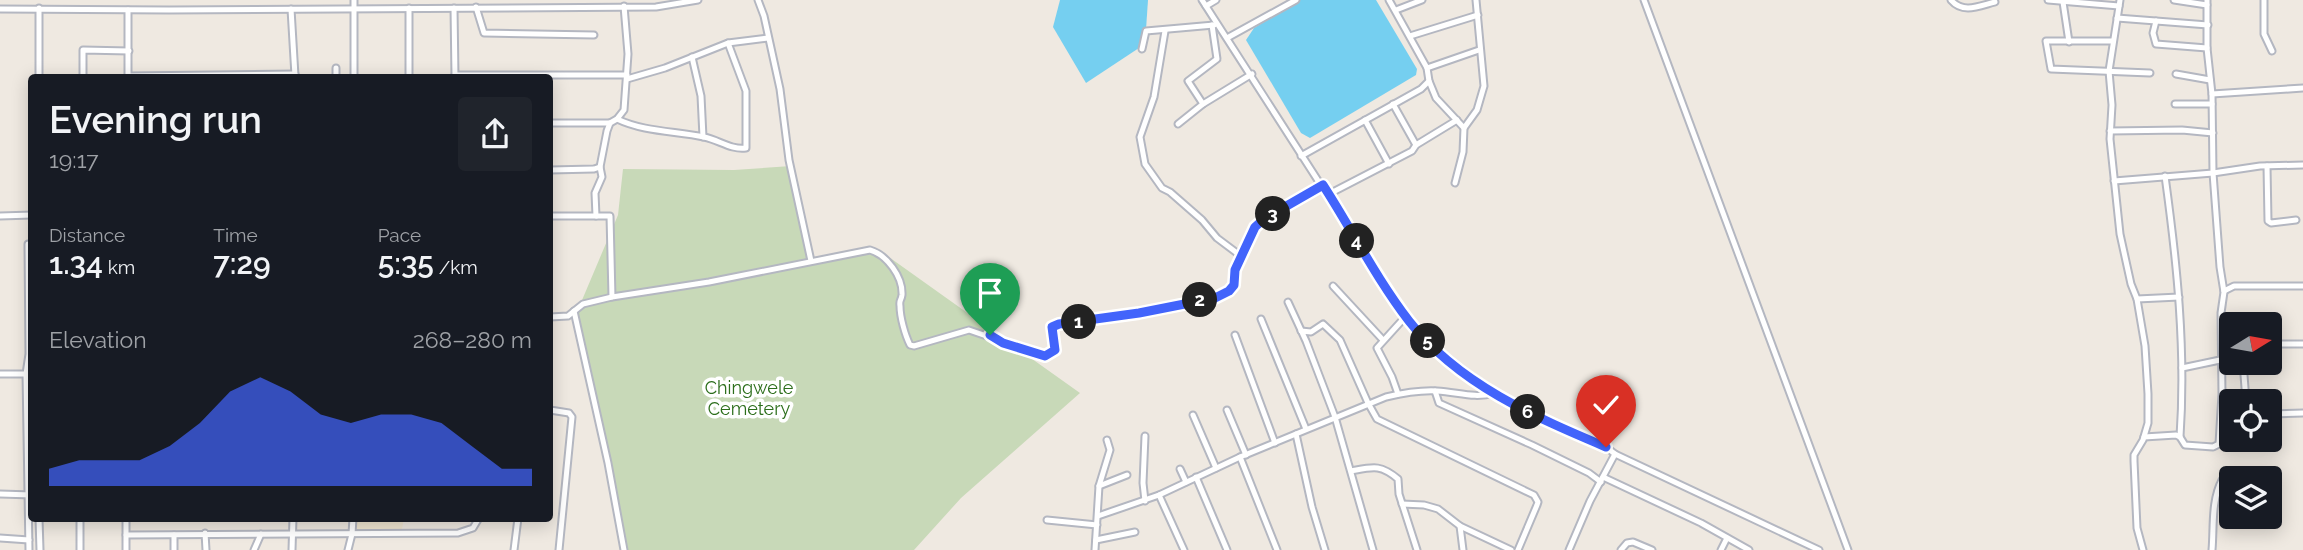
<!DOCTYPE html>
<meta charset="utf-8">
<style>
body{margin:0;font-family:Raleway,sans-serif;background:#20242c;color:#f1f3f6;height:100vh;display:flex;flex-direction:column;font-size:26px;white-space:nowrap}
*{box-sizing:border-box;margin:0}
p{font-size:23px;color:#9ea1a6}
.icon{flex:none;width:38px;height:38px;fill:none;stroke:currentColor;stroke-width:2;stroke-linecap:round;stroke-linejoin:round}
.map{position:relative;flex:1;overflow:hidden}
.drawer{position:absolute;left:28px;top:74px;width:525px;height:448px;display:flex;flex-direction:column;background:#171b24;border-radius:7px;box-shadow:0 4px 18px #0003}
.drawer>*{flex:none}
.needle{width:46px;rotate:79deg}
.controls{position:absolute;left:2219px;top:312px;display:grid;gap:14px}
.controls a{display:grid;place-items:center;width:63px;height:63px;border-radius:7px;background:#171b24;box-shadow:0 4px 18px #0003;font-size:35px}
.pin{position:absolute;display:grid;place-items:center;width:60px;height:60px;color:#fff;margin:-72px -30px;border-radius:50% 50% 50% 0;rotate:-45deg;box-shadow:0 0 7px #0007}
.pin .icon{rotate:45deg}
.km{position:absolute;width:35px;height:35px;margin:-18px;border-radius:50%;background:#222;color:#fff;font-size:19px;line-height:35px;text-align:center}
.round{display:grid;place-items:center;flex:none;width:74px;height:74px;border-radius:7px;background:#20242c}
.head{display:flex;align-items:center;justify-content:space-between;height:119px;padding:0 21px}
h1{font-size:38px;font-weight:600;line-height:52px}
.metrics{display:grid;grid-template-columns:repeat(3,1fr);gap:10px;height:119px;padding:7px 21px}
.metrics div{display:grid;align-content:center}
.metrics b{font-size:30px;font-weight:600}
.metrics small{font-size:19px;font-weight:400}
.metrics p{font-size:19px}
.chart{height:196px;padding:14px 21px}
.chart p{display:flex;justify-content:space-between}
.chart svg{width:100%;height:126px;margin-top:7px;fill:#4264fb;opacity:.7}
.map>svg:first-child{display:block}
</style>
<div class="map">
<svg width="2303" height="550" viewBox="0 0 2303 550">
<rect width="100%" height="100%" fill="#efe9e1"/>
<path fill="#f0e6d1" d="M357,518H404L402,529L357,532Z"/>
<path fill="#c8d9b8" d="M791,166L812,262L879,250L1080,393L961,498L914,550H627L577,312L618,215L623,169L734,170Z"/>
<g fill="#75cff0">
<path d="M1060,0H1148L1145,44L1086,83L1053,27Z"/>
<path d="M1300,0H1376L1417,69L1416,75L1310,138L1301,133L1246,40L1254,28Z"/>
</g>
<g fill="none" stroke-linecap="round" stroke-linejoin="round">
<defs>
<g id="minor">
<path d="M354,0V77"/>
<path d="M758,0L764,16L780,89L789,160L811,261"/>
<path d="M1202,0L1396,302C1448,375 1526,412 1606,447L1615,454L1819,550"/>
<path d="M1389,0L1427,68L1429,81L1436,98L1464,128"/>
<path d="M1644,0L1848,550"/>
<path d="M1951,0C1963,14 1979,6 1995,2"/>
<path d="M2048,0L2119,6"/>
<path d="M2120,0L2109,71L2112,105L2110,139L2120,234L2131,284L2137,299L2145,346L2148,394V423L2143,440L2134,455V461L2137,528L2143,550"/>
<path d="M2174,0L2207,5"/>
<path d="M2264,0V34L2272,51"/>
<path d="M2063,2L2069,42"/>
<path d="M1206,6L1216,0"/>
<path d="M476,7L484,33L594,35"/>
<path d="M39,8V77"/>
<path d="M454,8L455,77"/>
<path d="M0,9L169,10L656,7L698,0"/>
<path d="M291,9L295,76"/>
<path d="M1396,10L1422,0"/>
<path d="M2117,18L2208,25"/>
<path d="M2156,21L2153,33L2156,44L2207,48"/>
<path d="M1165,31L1154,97L1140,137L1145,164L1162,188L1170,192L1202,220L1217,238L1241,256"/>
<path d="M1410,36L1478,15"/>
<path d="M1227,38L1296,0"/>
<path d="M2112,41H2046L2051,69L2150,73"/>
<path d="M1142,49L1146,31L1214,25"/>
<path d="M692,57L701,96L703,137"/>
<path d="M336,68V77"/>
<path d="M1427,68L1479,50"/>
<path d="M2176,74L2210,80"/>
<path d="M455,75H627"/>
<path d="M128,76L295,74"/>
<path d="M83,77V50L129,51"/>
<path d="M128,77V10"/>
<path d="M409,77V8"/>
<path d="M627,79L665,68L728,43L768,38"/>
<path d="M2212,94L2303,88"/>
<path d="M1203,104L1188,81L1217,59L1212,25"/>
<path d="M1393,104L1416,145"/>
<path d="M2175,104H2212"/>
<path d="M617,119C644,132 676,131 704,137C719,140 731,150 746,148V91L728,43"/>
<path d="M1365,120L1389,164"/>
<path d="M550,123H610"/>
<path d="M1178,124L1203,104L1252,74"/>
<path d="M2110,131L2182,130L2213,133"/>
<path d="M1301,156L1421,89L1429,81"/>
<path d="M2267,166L2268,221L2271,223L2296,220"/>
<path d="M550,170L594,169L600,167"/>
<path d="M2165,176C2177,263 2186,349 2180,437"/>
<path d="M2114,181L2213,173L2260,166L2303,165"/>
<path d="M1455,183L1463,152L1464,128L1477,110L1484,86L1476,0"/>
<path d="M1329,194L1412,151L1416,145L1457,120"/>
<path d="M0,216L32,215"/>
<path d="M550,216H610L612,297"/>
<path d="M596,216L595,193L602,177L600,167L607,131L610,123L617,119L624,110L628,54L624,6"/>
<path d="M28,244L29,354L26,374L29,550"/>
<path d="M1333,286L1383,340"/>
<path d="M2224,291L2234,286H2303"/>
<path d="M2137,299L2179,297"/>
<path d="M1288,302L1306,341L1335,417L1373,550"/>
<path d="M574,311L608,463L624,550"/>
<path d="M550,317L568,316L583,304L612,297L709,282L870,250C887,255 903,277 902,295C901,302 899,299 900,306C900,317 905,335 910,345L914,346L969,330L1045,356L1055,350L1052,327L1060,324L1139,313L1222,295L1234,284L1235,270L1255,227L1323,185"/>
<path d="M1261,319L1306,429"/>
<path d="M1301,331L1311,332L1323,324L1340,340L1368,403L1377,419L1534,495L1538,502L1537,505L1518,550"/>
<path d="M1235,335L1275,443"/>
<path d="M2270,344H2303"/>
<path d="M2243,362L2246,401"/>
<path d="M2182,368L2220,360L2231,354"/>
<path d="M0,374H32"/>
<path d="M1435,391L1439,403L1532,445L1589,473L1601,482"/>
<path d="M1398,394L1392,377L1377,348L1406,316"/>
<path d="M550,410L569,413L572,417L559,550"/>
<path d="M1227,410L1246,455"/>
<path d="M2270,414L2303,413"/>
<path d="M1193,415L1216,468"/>
<path d="M1296,434L1312,507L1325,550"/>
<path d="M2144,437L2176,435L2180,437L2185,445L2213,447L2219,444L2222,394L2221,313L2224,292L2220,267L2213,173L2212,94L2207,48V0"/>
<path d="M1240,457L1277,550"/>
<path d="M1180,469L1186,482"/>
<path d="M1351,471C1373,467 1380,464 1398,479L1399,494L1417,550"/>
<path d="M1196,477L1227,550"/>
<path d="M1603,477L1701,523L1749,550"/>
<path d="M2249,478L2257,475"/>
<path d="M1099,486L1127,475"/>
<path d="M0,494L32,495"/>
<path d="M1159,495L1184,550"/>
<path d="M1145,501L1143,483L1145,436"/>
<path d="M1402,504L1424,505L1438,509L1460,526L1511,550"/>
<path d="M1098,516L1159,495L1240,457L1386,397C1403,393 1419,390 1437,391C1458,392 1474,399 1494,393"/>
<path d="M39,518L40,550"/>
<path d="M80,518V550"/>
<path d="M1047,520L1097,525"/>
<path d="M1460,526L1463,550"/>
<path d="M205,533L206,550"/>
<path d="M126,535L458,533L473,528L479,518"/>
<path d="M174,535V550"/>
<path d="M0,538L29,540"/>
<path d="M1096,540L1135,532"/>
<path d="M126,550V518"/>
<path d="M254,550L261,534"/>
<path d="M292,550L293,518"/>
<path d="M348,550L352,534L353,518"/>
<path d="M514,550L518,518"/>
<path d="M1095,550L1099,486L1110,450L1107,440"/>
<path d="M1569,550L1590,501L1615,454"/>
<path d="M1621,550L1627,543L1633,542L1652,550"/>
<path d="M1721,550L1727,538"/>
<path d="M2212,550C2214,527 2211,501 2222,480L2231,478"/>
</g>
</defs>
<use href="#minor" stroke="#b4b7c1" stroke-width="9"/>
<use href="#minor" stroke="#fff" stroke-width="5"/>
</g>
<g fill="none" stroke-linecap="round" stroke-linejoin="round">
<defs>
<path id="route" d="M990,335L1003,343L1045,356L1055,350L1052,327L1059,324L1139,313L1215,298L1229,291L1234,285L1235,270L1255,227L1264,219L1323,185C1352,230 1376,278 1409,321C1458,384 1535,417 1606,447"/>
</defs>
<use href="#route" stroke="#fff" stroke-width="14"/>
<use href="#route" stroke="#4264fb" stroke-width="9"/>
</g>
<g text-anchor="middle" stroke-width="7" stroke-linejoin="round" paint-order="stroke">
<g font-size="18" fill="#2c6e1b" stroke="#fff">
<text x="749" y="394">Chingwele<tspan x="749" dy="21">Cemetery</tspan></text>
</g>
</g>
</svg>
<div class="controls">
<a><svg class="needle" viewBox="-14 -14 28 28"><path d="M0-13l5 13h-10z" fill="#e53935"/><path d="M0 13l5-13h-10z" fill="#9ea1a6"/></svg></a>
<a><svg class="icon" aria-label="locate" viewBox="0 0 24 24"><circle cx="12" cy="12" r="6"/><path d="M12 2v4M12 18v4M2 12h4M18 12h4"/></svg></a>
<a><svg class="icon" aria-label="layers" viewBox="0 0 24 24"><path d="M12 4l9 5-9 5-9-5zM3 14l9 5 9-5"/></svg></a>
</div>
<div class="pin" style="left:990px;top:335px;background:#1e9e55"><svg class="icon" aria-label="arrive" viewBox="0 0 24 24"><path d="M6 21V4h12l-3 4 3 4H6"/></svg></div>
<div class="pin" style="left:1606px;top:447px;background:#d93025"><svg class="icon" aria-label="check" viewBox="0 0 24 24"><path d="M5 12l5 5 9-10"/></svg></div>
<b class="km" style="left:1079px;top:322px">1</b>
<b class="km" style="left:1200px;top:300px">2</b>
<b class="km" style="left:1273px;top:214px">3</b>
<b class="km" style="left:1357px;top:241px">4</b>
<b class="km" style="left:1428px;top:341px">5</b>
<b class="km" style="left:1528px;top:412px">6</b>
<section class="drawer">
<div class="head"><div><h1>Evening run</h1><p>19:17</p></div><a class="round"><svg class="icon" aria-label="share" viewBox="0 0 24 24"><path d="M12 15V3M7 8l5-5 5 5M5 13v7h14v-7"/></svg></a></div>
<div class="metrics">
<div><p>Distance</p><b>1.34<small> km</small></b></div>
<div><p>Time</p><b>7:29</b></div>
<div><p>Pace</p><b>5:35<small> /km</small></b></div>
</div>
<div class="chart"><p><span>Elevation</span>268–280 m</p>
<svg viewBox="0 0 160 44" preserveAspectRatio="none"><path d="M0 44V38L10 35L20 35L30 35L40 30L50 22L60 11L70 6L80 11L90 19L100 22L110 19L120 19L130 22L140 30L150 38L160 38V44z"/></svg>
</div>
</section>
</div>
